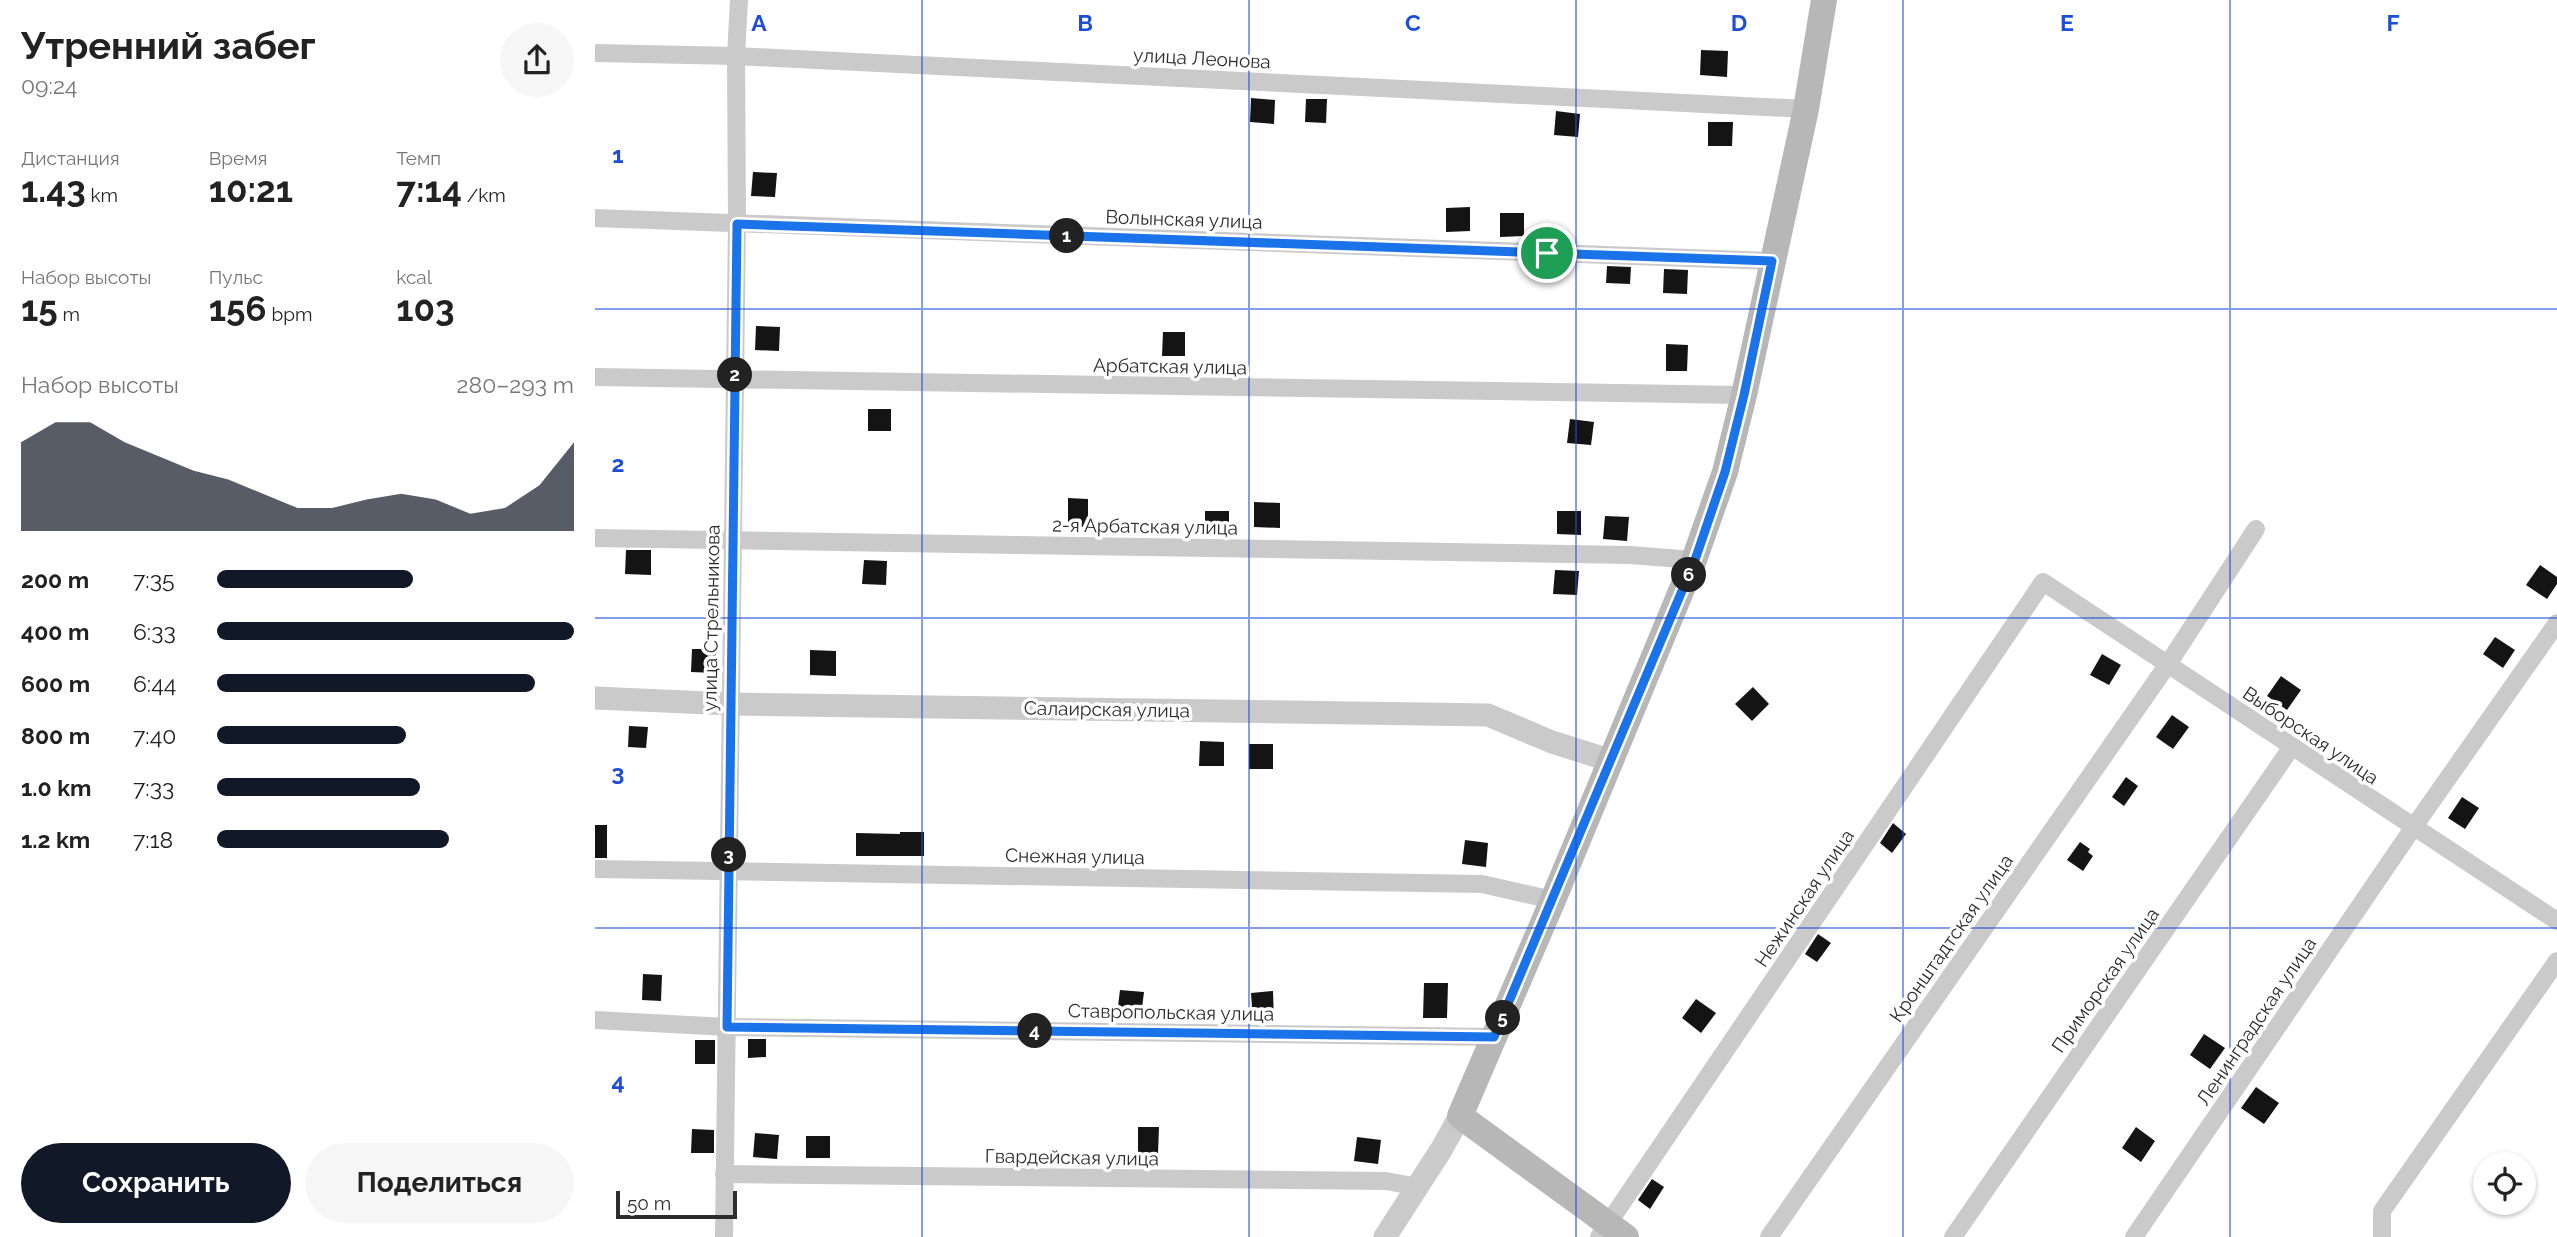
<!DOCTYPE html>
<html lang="ru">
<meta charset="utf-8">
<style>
body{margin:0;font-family:Raleway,sans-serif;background:#f6f6f6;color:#222;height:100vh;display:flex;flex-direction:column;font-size:26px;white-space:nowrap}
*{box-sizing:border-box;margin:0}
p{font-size:23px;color:#767676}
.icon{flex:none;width:38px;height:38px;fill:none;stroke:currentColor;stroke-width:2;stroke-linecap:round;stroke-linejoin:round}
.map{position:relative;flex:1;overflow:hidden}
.sheet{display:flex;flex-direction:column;background:#fff;width:595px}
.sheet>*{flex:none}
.controls{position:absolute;left:1878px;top:1152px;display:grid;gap:14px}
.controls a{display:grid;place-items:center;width:63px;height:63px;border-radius:50%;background:#fff;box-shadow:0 2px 5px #0004;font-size:35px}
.scale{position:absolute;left:21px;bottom:18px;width:121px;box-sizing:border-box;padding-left:7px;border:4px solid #2d2d2d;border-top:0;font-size:19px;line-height:24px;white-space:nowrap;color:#2d2d2d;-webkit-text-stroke:5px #fff;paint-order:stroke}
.pin{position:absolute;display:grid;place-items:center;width:60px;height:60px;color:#fff;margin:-30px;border:4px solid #fff;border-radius:50%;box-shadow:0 2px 7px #0007}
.km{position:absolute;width:35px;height:35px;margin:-18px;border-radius:50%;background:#222;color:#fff;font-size:19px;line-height:35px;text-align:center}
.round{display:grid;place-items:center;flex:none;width:74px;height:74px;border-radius:37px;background:#f6f6f6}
.summary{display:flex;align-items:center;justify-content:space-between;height:119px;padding:0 21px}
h1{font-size:38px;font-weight:700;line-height:52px}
.metrics{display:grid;grid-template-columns:repeat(3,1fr);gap:10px;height:119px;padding:7px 21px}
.metrics div{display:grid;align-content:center}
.metrics b{font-size:35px;font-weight:700}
.metrics small{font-size:19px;font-weight:400}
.metrics p{font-size:19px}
.chart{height:196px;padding:14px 21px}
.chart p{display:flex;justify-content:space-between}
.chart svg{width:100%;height:126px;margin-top:7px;fill:#111827;opacity:.7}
.primary-button{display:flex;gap:14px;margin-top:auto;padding:14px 21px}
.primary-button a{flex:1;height:80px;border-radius:42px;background:#111827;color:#fff;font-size:28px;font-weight:700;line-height:80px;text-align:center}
.primary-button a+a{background:#f6f6f6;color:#222}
ul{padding:0 21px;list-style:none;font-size:23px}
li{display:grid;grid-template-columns:112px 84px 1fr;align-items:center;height:52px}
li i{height:18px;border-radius:9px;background:#111827}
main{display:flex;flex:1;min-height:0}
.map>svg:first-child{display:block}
</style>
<main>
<section class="sheet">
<div class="summary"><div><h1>Утренний забег</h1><p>09:24</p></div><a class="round"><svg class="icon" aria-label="share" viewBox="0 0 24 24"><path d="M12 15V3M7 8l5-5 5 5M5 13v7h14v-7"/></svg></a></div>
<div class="metrics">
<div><p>Дистанция</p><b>1.43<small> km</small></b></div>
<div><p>Время</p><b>10:21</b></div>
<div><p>Темп</p><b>7:14<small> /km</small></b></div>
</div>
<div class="metrics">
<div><p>Набор высоты</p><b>15<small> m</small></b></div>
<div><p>Пульс</p><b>156<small> bpm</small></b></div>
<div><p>kcal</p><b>103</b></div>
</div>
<div class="chart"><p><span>Набор высоты</span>280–293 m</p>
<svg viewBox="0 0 160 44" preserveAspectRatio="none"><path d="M0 44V13L10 6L20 6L30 13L40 18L50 23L60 26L70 31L80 36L90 36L100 33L110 31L120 33L130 38L140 36L150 28L160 13V44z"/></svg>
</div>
<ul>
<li><b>200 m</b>7:35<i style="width:55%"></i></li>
<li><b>400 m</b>6:33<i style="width:100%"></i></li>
<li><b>600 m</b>6:44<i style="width:89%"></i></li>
<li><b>800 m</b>7:40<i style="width:53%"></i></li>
<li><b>1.0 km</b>7:33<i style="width:57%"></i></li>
<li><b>1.2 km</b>7:18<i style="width:65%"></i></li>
</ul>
<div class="primary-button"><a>Сохранить</a><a>Поделиться</a></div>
</section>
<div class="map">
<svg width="1962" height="1237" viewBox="0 0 1962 1237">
<rect width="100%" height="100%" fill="#fff"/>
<g fill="#141414">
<path d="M1106,50L1133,51L1132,77L1105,75Z"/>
<path d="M656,98L680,100L679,124L655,122Z"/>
<path d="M711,99H732L731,123L710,122Z"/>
<path d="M961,111L985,114L983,137L959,135Z"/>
<path d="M1113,122H1138L1137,146H1113Z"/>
<path d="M158,172L182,173L180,197L156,196Z"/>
<path d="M875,207V231L851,232V208Z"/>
<path d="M905,213H929V236L905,237Z"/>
<path d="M1012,266L1036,267L1035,284L1011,283Z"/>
<path d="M1069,269L1093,270L1092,294L1068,293Z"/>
<path d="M161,326L185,327L184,351L160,350Z"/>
<path d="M568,332H590V356H567Z"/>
<path d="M1071,344L1093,345L1092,371H1071Z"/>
<rect x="273" y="409" width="23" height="22"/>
<path d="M975,419L999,422L996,445L972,443Z"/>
<path d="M473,498L493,499V527H473Z"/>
<path d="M659,502L685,503V528L659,527Z"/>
<path d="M610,511H634V536L610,535Z"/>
<path d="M962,511H986V535L962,534Z"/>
<path d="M1010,516L1034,517L1032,541L1008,539Z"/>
<path d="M31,550H56V575L30,574Z"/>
<path d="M269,560L292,561L291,585L267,584Z"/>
<path d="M1945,565L1962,577V584L1952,599L1931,585Z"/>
<path d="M960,570L984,571L982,595L958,594Z"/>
<path d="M1900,637L1920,650L1908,668L1888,654Z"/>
<path d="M97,649H121V673L96,672Z"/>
<path d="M215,650L241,651V676L215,675Z"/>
<path d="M1507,654L1526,665L1514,685L1495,675Z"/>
<path d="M1686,676L1706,690L1692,710L1672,696Z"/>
<path d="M1158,687L1174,704L1157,721L1140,704Z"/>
<path d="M1577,715L1594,727L1578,749L1561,737Z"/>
<path d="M34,726L53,727L51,748L33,747Z"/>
<path d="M605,741L629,742V766H604Z"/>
<rect x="654" y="744" width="24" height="25"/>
<path d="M1531,777L1543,786L1529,806L1517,797Z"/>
<path d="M1867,797L1884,808L1870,829L1853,818Z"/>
<path d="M1298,823L1311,834L1297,853L1285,843Z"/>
<rect x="0" y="825" width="12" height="33"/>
<path d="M305,832H329V856H261V833L305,834Z"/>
<path d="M870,840L893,843L891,867L867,864Z"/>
<path d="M1485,842L1495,849L1493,852L1498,856L1488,871L1472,860Z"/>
<path d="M1223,934L1236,943L1222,962L1210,954Z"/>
<path d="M48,974L67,975L66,1001L47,1000Z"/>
<path d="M829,983H853L852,1018H828Z"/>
<path d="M525,990L549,992L546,1016L522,1014Z"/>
<path d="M678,991L679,1022H658L656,993Z"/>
<path d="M1101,999L1121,1013L1106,1033L1087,1018Z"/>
<path d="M1609,1034L1630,1048L1615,1069L1595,1055Z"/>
<path d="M153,1039H171V1057L153,1058Z"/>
<rect x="100" y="1040" width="20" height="24"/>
<path d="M1661,1087L1684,1103L1669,1124L1646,1108Z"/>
<path d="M543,1127H564L563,1153H543Z"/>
<path d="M1541,1127L1560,1141L1546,1162L1527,1148Z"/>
<path d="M97,1129L119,1130V1153H96Z"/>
<path d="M160,1133L184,1135L182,1159L158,1157Z"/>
<rect x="211" y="1136" width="24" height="22"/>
<path d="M762,1137L786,1140L783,1164L759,1161Z"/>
<path d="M1057,1179L1069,1187L1055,1209L1043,1200Z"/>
</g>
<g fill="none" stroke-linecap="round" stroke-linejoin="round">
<g stroke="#cacaca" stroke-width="18">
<path d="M0,53L141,56L1211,109"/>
<path d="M0,218L1177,261"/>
<path d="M0,377L1149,395"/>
<path d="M0,538L1035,555L1099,560"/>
<path d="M0,869L887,884L958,900"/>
<path d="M0,1020L132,1027L899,1037"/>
<path d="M129,1174L791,1181L823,1187"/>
<path d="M129,1237L142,224L141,56L144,0"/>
<path d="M1004,1237L1448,582L1962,921"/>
<path d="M1174,1237L1573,664L1661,529"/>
<path d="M1358,1237L1696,748"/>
<path d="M1539,1237L1818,828L1962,623"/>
<path d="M1787,1237V1211L1962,961"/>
</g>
<g stroke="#cacaca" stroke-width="23">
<path d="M0,698L136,704L893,715L957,742L1017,761"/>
<path d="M790,1237L846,1150L865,1116"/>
</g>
<path stroke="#b7b7b7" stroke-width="26" d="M1031,1237L865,1116L958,900L1099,560L1130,472L1149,395L1211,109L1229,0"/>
</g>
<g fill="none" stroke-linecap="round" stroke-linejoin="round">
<defs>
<path id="route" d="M142,224L1177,261L1149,395L1130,472L1100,560L899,1037L132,1027Z"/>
</defs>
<use href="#route" stroke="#fff" stroke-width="14"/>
<use href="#route" stroke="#1a73e8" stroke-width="9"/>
</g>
<path fill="none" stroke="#1d4ed8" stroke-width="2" stroke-opacity="0.55" d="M327,0V1237M654,0V1237M981,0V1237M1308,0V1237M1635,0V1237M0,309H1962M0,618H1962M0,928H1962"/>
<g text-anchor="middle" stroke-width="7" stroke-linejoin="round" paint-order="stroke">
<g font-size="19" fill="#2d2d2d" stroke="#fff">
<text transform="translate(607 58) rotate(3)" y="7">улица Леонова</text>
<text transform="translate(589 219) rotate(2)" y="7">Волынская улица</text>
<text transform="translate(575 366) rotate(1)" y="7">Арбатская улица</text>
<text transform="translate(550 526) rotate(1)" y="7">2-я Арбатская улица</text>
<text transform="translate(116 618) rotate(-89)" y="7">улица Стрельникова</text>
<text transform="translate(512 709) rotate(1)" y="7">Салаирская улица</text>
<text transform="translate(1716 735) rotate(34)" y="7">Выборская улица</text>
<text transform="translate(480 856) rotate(1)" y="7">Снежная улица</text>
<text transform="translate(1209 898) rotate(-56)" y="7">Нежинская улица</text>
<text transform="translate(1356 938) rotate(-55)" y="7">Кронштадтская улица</text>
<text transform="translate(1510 980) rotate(-55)" y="7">Приморская улица</text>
<text transform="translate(576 1012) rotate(1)" y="7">Ставропольская улица</text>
<text transform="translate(1661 1021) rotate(-56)" y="7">Ленинградская улица</text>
<text transform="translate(477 1157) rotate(1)" y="7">Гвардейская улица</text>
</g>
</g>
<g font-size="23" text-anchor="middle" font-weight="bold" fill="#1d4ed8" stroke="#fff" stroke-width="7" stroke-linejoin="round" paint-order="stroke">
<text x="164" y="31">A</text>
<text x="490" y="31">B</text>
<text x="818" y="31">C</text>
<text x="1144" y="31">D</text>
<text x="1472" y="31">E</text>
<text x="1798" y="31">F</text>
<text x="23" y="163">1</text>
<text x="23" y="472">2</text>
<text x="23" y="781">3</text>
<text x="23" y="1090">4</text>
</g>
</svg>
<div class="controls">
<a><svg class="icon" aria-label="locate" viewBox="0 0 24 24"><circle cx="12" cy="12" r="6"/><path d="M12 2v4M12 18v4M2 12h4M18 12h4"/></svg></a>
</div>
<div class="scale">50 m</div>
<div class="pin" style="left:952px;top:253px;background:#1e9e55"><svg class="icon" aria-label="arrive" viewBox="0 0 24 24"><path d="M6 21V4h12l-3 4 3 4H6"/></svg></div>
<b class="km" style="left:472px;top:236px">1</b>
<b class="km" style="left:140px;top:375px">2</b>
<b class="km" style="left:134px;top:855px">3</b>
<b class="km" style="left:440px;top:1031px">4</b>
<b class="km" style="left:908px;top:1018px">5</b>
<b class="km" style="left:1094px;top:575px">6</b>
</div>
</main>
